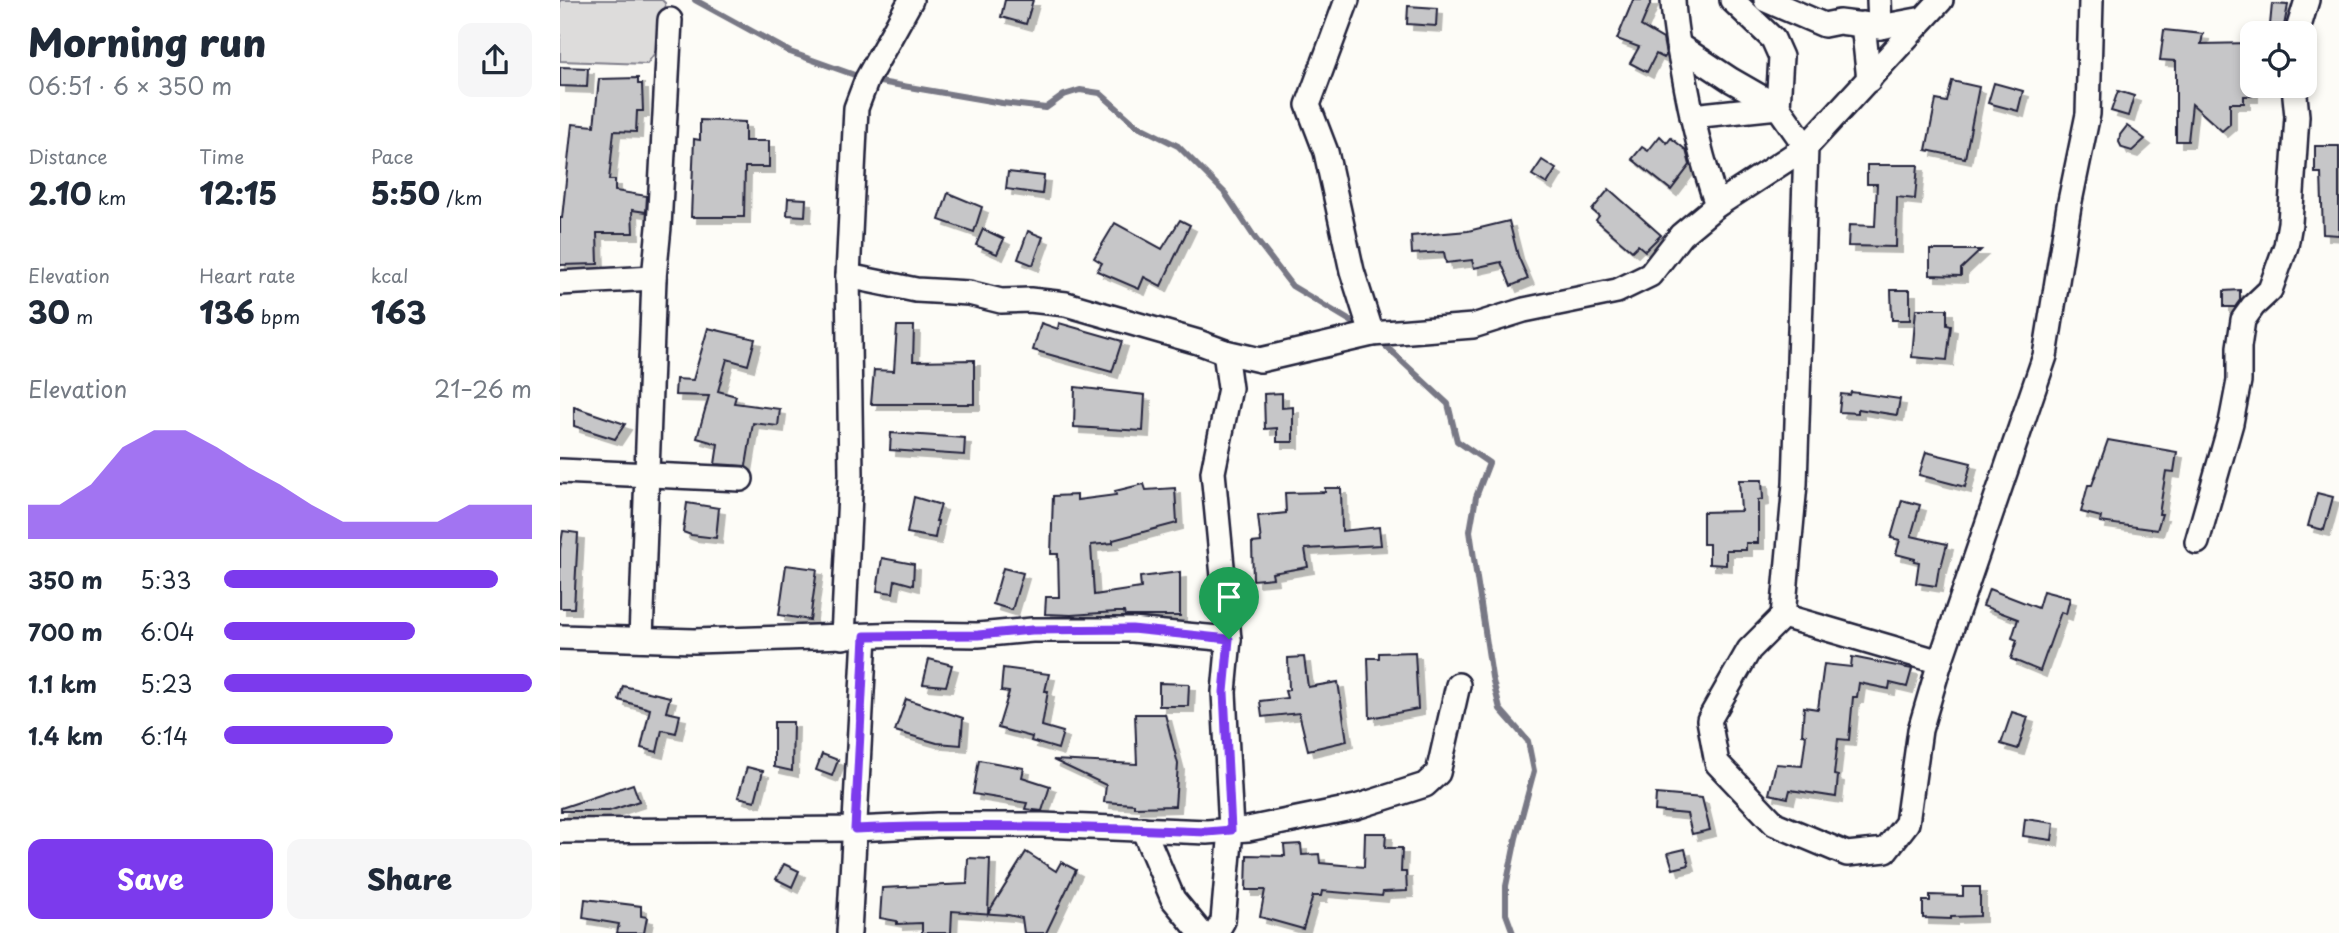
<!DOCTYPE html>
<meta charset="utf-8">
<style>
body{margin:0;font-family:"Playpen Sans",sans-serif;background:#f6f6f7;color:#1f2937;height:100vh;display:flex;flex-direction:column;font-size:26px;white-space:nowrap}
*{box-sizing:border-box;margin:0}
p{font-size:23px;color:#747a83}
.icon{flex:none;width:38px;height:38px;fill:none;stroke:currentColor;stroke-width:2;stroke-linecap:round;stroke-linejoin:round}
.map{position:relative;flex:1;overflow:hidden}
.sheet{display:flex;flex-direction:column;background:#fff;width:560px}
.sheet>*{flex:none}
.fabs{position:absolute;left:1680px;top:21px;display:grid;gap:14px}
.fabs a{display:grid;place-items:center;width:77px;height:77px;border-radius:14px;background:#fff;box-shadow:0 4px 10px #0003;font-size:35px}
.pin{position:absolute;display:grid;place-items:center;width:60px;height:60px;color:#fff;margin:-72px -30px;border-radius:50% 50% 50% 0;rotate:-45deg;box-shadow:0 0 7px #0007}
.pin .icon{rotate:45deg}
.round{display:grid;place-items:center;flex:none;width:74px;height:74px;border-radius:14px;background:#f6f6f7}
.head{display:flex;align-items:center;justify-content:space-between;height:119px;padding:0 28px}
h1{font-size:38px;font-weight:800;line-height:52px}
.stats{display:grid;grid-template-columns:repeat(3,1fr);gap:10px;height:119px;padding:7px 28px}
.stats div{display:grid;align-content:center}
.stats b{font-size:30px;font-weight:800}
.stats small{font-size:19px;font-weight:400}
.stats p{font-size:19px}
.chart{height:196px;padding:14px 28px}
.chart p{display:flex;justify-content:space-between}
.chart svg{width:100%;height:126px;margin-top:7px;fill:#7c3aed;opacity:.7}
.action{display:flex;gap:14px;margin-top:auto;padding:14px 28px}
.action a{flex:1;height:80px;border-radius:14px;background:#7c3aed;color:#fff;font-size:28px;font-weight:800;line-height:80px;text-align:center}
.action a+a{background:#f6f6f7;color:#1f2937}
ul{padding:0 28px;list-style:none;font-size:23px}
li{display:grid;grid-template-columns:112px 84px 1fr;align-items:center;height:52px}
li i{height:18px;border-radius:9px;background:#7c3aed}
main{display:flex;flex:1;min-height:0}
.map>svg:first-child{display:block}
</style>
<main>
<section class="sheet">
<div class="head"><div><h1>Morning run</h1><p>06:51 · 6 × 350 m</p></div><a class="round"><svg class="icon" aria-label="share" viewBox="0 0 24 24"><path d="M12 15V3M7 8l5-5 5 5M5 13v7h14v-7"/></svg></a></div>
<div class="stats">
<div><p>Distance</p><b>2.10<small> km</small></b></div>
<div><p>Time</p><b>12:15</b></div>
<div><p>Pace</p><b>5:50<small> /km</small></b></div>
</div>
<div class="stats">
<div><p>Elevation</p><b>30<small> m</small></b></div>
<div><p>Heart rate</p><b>136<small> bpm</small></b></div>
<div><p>kcal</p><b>163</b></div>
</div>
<div class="chart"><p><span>Elevation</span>21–26 m</p>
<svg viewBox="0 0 160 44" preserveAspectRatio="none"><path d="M0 44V32L10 32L20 25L30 12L40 6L50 6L60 12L70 19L80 25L90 32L100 38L110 38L120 38L130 38L140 32L150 32L160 32V44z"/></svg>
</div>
<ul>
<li><b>350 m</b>5:33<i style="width:89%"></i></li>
<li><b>700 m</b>6:04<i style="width:62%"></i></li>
<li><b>1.1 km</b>5:23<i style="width:100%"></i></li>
<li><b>1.4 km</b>6:14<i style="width:55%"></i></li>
</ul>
<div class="action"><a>Save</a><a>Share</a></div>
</section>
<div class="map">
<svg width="1779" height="933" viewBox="0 0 1779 933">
<defs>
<filter id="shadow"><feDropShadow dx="6" dy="6" stdDeviation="0" flood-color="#0004"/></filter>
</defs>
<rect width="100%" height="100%" fill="#fdfcf7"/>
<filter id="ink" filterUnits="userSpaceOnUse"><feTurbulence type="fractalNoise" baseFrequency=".0143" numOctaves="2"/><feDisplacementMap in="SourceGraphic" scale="14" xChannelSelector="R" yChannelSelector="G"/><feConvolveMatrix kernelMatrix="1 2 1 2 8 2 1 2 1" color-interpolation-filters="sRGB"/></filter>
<g filter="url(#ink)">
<path fill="#dddcdb" stroke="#807f8b" stroke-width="2" d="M0,0H102L105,3L108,34L87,64L0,61Z"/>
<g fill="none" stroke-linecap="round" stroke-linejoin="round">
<g stroke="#787885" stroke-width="6">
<path d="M135,0L230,52L303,78"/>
<path d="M314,81L442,103L486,108L504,95L520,90L540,93L576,125L618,146L665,193L695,238L732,286L804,329"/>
<path d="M819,340L888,404L897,441L929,463L916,497L910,531L916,572L932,677L940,709L968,741L974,771L956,838L946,886V914L953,933"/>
</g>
</g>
<g fill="#c6c6c8" stroke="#22223b" stroke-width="2" filter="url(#shadow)">
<path d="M445,0H473L466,24L441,17Z"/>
<path d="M1073,0H1092L1081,26L1103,39L1106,55L1104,58L1096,54L1087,72L1070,63L1079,47L1057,39Z"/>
<path d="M1712,4L1728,5L1724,26L1710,25Z"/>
<path d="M848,6L877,8L876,26L847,24Z"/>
<path d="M1604,30L1643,34L1641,44L1692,43V96H1684V103H1670V124L1662,131L1632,104L1628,141H1616V61L1600,60Z"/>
<path d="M0,67L28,68L27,87L0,86Z"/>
<path d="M78,78V84H82L83,111H77L76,132L54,131L49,180H55V191L87,196L86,212L72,210L73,233H37L38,264L0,265V218H2L12,124L34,126L39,79Z"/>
<path d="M1392,81L1419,87L1405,158L1366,150L1376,100L1387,102Z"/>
<path d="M1434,83L1463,91L1458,111L1428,103Z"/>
<path d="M1558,91L1574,96L1568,116L1551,111Z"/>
<path d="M140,120L185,122V141H209V167H185L184,217H131L134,139L140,140Z"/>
<path d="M1567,126L1585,139L1572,151L1562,148L1559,142L1560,135Z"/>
<path d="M1100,136L1107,143L1111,138L1126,150L1130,165L1111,190L1072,159L1082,147L1088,151Z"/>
<path d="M1755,146H1779V235L1763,234L1761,173H1755Z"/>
<path d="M982,160L996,169L987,184L972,175Z"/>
<path d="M1307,165H1358L1355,199L1337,197L1336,247L1288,246L1289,225L1315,226L1317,184H1307Z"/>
<path d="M448,172L484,176L482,194L446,189Z"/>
<path d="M1049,189L1101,235L1085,251L1078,245L1072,251L1036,220L1039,216L1032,210Z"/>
<path d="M388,193L422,207L414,232L379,220Z"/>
<path d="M228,198L246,199L245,216L227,215Z"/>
<path d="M620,220L630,225L601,286L584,277L579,289L537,271L542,263L534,258L555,223L602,249Z"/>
<path d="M949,221L958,256L968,279L951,286L941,262L914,268L912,260L886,263L884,252L852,254L851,236L908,231Z"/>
<path d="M423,229L444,239L437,254L416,245Z"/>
<path d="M468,231L483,237L473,265L458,259Z"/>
<path d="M1370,250H1421L1401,269V276L1370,275Z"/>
<path d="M1331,290H1350V320H1332Z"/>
<path d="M1680,290V300L1675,307H1664V291Z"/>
<path d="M1356,309H1387V325L1391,326L1387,360L1352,357Z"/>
<path d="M481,323L498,329L499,323L562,341L552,372L473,350Z"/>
<path d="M337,326H354L353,361L414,360V404H311L314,370L334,371Z"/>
<path d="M148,328L195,339L188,365L167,359L158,391L176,396L174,403L220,409L218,426L193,423L186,466L155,464L158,444L137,438L149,396L115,395L116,379L133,380Z"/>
<path d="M515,387L585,395L583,431L514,427Z"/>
<path d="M1291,392L1340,399L1337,415L1298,409V413L1279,412L1281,394L1290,395Z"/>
<path d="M722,393V408L733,407V442H717V428L705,429L704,394Z"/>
<path d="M14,407L65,424L55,439L14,426Z"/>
<path d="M331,433L405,438L404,455L330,450Z"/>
<path d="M1548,440L1617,452L1614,472L1606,471L1599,514H1602L1597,530L1540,522L1541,517L1521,512L1528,485H1532Z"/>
<path d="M1366,452L1411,463L1405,487L1359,475Z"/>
<path d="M1179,480H1202L1203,499L1198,500V543H1186V550H1166V565L1149,564V544H1143V512L1181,511Z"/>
<path d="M584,484L586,490L615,488L617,523L553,540V543L531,545L534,595L581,588L580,577L620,572V616H565L564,612H556L511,615L485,614L486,597H499L498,554H491L493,496L517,495V500L556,495L555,491Z"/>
<path d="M765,488H781L782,531L819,527L821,545L745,549L748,567L712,573L713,578L693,580L692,543L701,542L698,516L726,513L725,493L765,492Z"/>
<path d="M1757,493L1773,497L1764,530L1748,526Z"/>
<path d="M354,497L381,505L376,521H378L375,538L347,533Z"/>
<path d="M1342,500L1360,505L1351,536L1387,544L1381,567H1379L1376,586L1356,583L1359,562L1354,561L1355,559L1336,554L1340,540L1331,538Z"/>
<path d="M127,503L159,508L156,538L131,535L123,532Z"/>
<path d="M3,531L18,533L14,608H0V549Z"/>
<path d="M322,558L354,564L353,585L335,580L333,593L317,591Z"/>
<path d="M226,565L257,569L250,620L219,615Z"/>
<path d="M443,568L463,573L452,610L433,604Z"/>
<path d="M1429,589L1478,608L1483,591L1510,598L1506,614L1501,612L1480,671L1451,659L1457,640L1452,638L1458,619L1423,606Z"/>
<path d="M855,652L858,709L810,718L808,658H819V653Z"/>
<path d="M744,657L748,687L778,682L787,741L748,750L739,713L702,717L700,701L727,698L725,691L729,690L728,658Z"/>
<path d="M1292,657L1352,669L1347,687L1330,683L1329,689L1299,683L1297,697H1293L1289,740L1278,739L1274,775L1278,776L1276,797L1230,790L1228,798L1209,794L1216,764L1242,766L1246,735L1242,734L1244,707L1258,709L1264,664L1291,667Z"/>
<path d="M369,659L392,665L386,686L363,684Z"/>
<path d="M443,668L489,674L485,691H488L482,726L503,732L498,749L471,741L472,737L438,728L449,692L441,691Z"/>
<path d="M599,683L629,684L628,706H599Z"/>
<path d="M63,686L110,697L106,712L120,715L116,733L102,730L97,752L81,748L90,709L59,700Z"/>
<path d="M346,699L403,718L401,745L377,743L335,731Z"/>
<path d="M1452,712L1468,717L1458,749L1441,744Z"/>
<path d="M575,714H605L618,764L615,806L574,807V804L544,802L546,785L493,760L577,764Z"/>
<path d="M214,722H233L232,771L214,767Z"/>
<path d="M262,754L278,760L272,776L256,770Z"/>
<path d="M419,760L464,768L462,777L490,786L482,811L465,809L467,803L413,794Z"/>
<path d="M187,767L203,771L195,801L178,797Z"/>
<path d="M73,784L79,801L49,811H1V808Z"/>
<path d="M1096,794L1142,798L1150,830L1132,834L1127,814L1095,811Z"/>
<path d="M1465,819L1494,823L1492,840L1463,836Z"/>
<path d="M805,833H826L825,848H842L841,872H846L847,891L823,892L822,896L762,891L761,896H753L743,929L700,917L705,890H686L687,855L725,856L724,845L741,844L742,855L759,854L760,863L804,867Z"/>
<path d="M1125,849L1129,865L1113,869L1108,853Z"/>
<path d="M466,852L496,871L501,862L516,870L486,933H464L462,918L448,915L392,911L391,933H362V923L337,924V921L320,918L322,888L407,884L408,858L430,859L428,913Z"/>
<path d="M224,864L239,871L232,887L216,879Z"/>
<path d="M1403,887H1420V916L1391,917V919L1363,918V901H1370V895L1403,896Z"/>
<path d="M25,899L81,906V916L87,917L84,933H57L59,924L23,918Z"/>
</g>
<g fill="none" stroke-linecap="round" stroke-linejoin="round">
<defs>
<g id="street">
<path d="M787,0L748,105L766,152L792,271L812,334"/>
<path d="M1113,0C1114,24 1118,46 1123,69C1131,115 1142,161 1157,205"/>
<path d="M1206,0L1264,25L1279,22L1320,27L1363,19"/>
<path d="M1737,33L1747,0"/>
<path d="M1309,80L1303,24L1320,27L1319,0"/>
<path d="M1132,116L1218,107L1221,57L1213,39L1172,0"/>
<path d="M288,276L356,290L409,293L441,301L470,300L506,304L638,342L665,352L700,360L812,334L913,326L964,310L1057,291L1090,275L1121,235L1157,205L1246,147L1218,107L1171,80L1118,45"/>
<path d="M0,283L94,278"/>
<path d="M0,471L181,479"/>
<path d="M1637,542L1671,423L1679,381V347L1683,320L1693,306L1710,290L1726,246L1730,223L1737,116L1734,86"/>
<path d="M1223,616L1189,650L1149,720L1157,763L1215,824L1287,854L1326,850L1347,823L1360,730L1380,662L1485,356L1509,206L1528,114L1531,0"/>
<path d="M0,637L134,641L345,634L418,635L472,630H572L669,639"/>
<path d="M283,637L291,474L288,276L296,108L307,79L351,0"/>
<path d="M81,639L94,278L99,227L110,20"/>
<path d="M1380,662L1223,616L1235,484L1246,147L1381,0"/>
<path d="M583,829L613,899L641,933"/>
<path d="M0,831L295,829L377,825H482L647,832L688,829L796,807L865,785L878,773L898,685"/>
<path d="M289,933L305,636"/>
<path d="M656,933L663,921L671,830L664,692L669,639L653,472L670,388L665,352"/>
</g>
</defs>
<use href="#street" stroke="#22223b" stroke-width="28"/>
<use href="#street" stroke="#fdfcf7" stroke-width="23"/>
</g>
</g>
<g fill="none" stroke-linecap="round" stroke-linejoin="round" filter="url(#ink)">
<defs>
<path id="route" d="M572,629L669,639L664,692L671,830L647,832C530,827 413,824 295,829L305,636L418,635L472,630Z"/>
</defs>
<use href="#route" stroke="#fff" stroke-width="14"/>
<use href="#route" stroke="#7c3aed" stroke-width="9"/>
</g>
</svg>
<div class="fabs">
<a><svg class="icon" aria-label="locate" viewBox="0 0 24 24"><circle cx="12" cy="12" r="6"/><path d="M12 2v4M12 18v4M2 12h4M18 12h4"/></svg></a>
</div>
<div class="pin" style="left:669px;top:639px;background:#1e9e55"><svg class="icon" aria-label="arrive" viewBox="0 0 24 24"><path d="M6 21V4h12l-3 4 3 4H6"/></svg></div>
</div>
</main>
